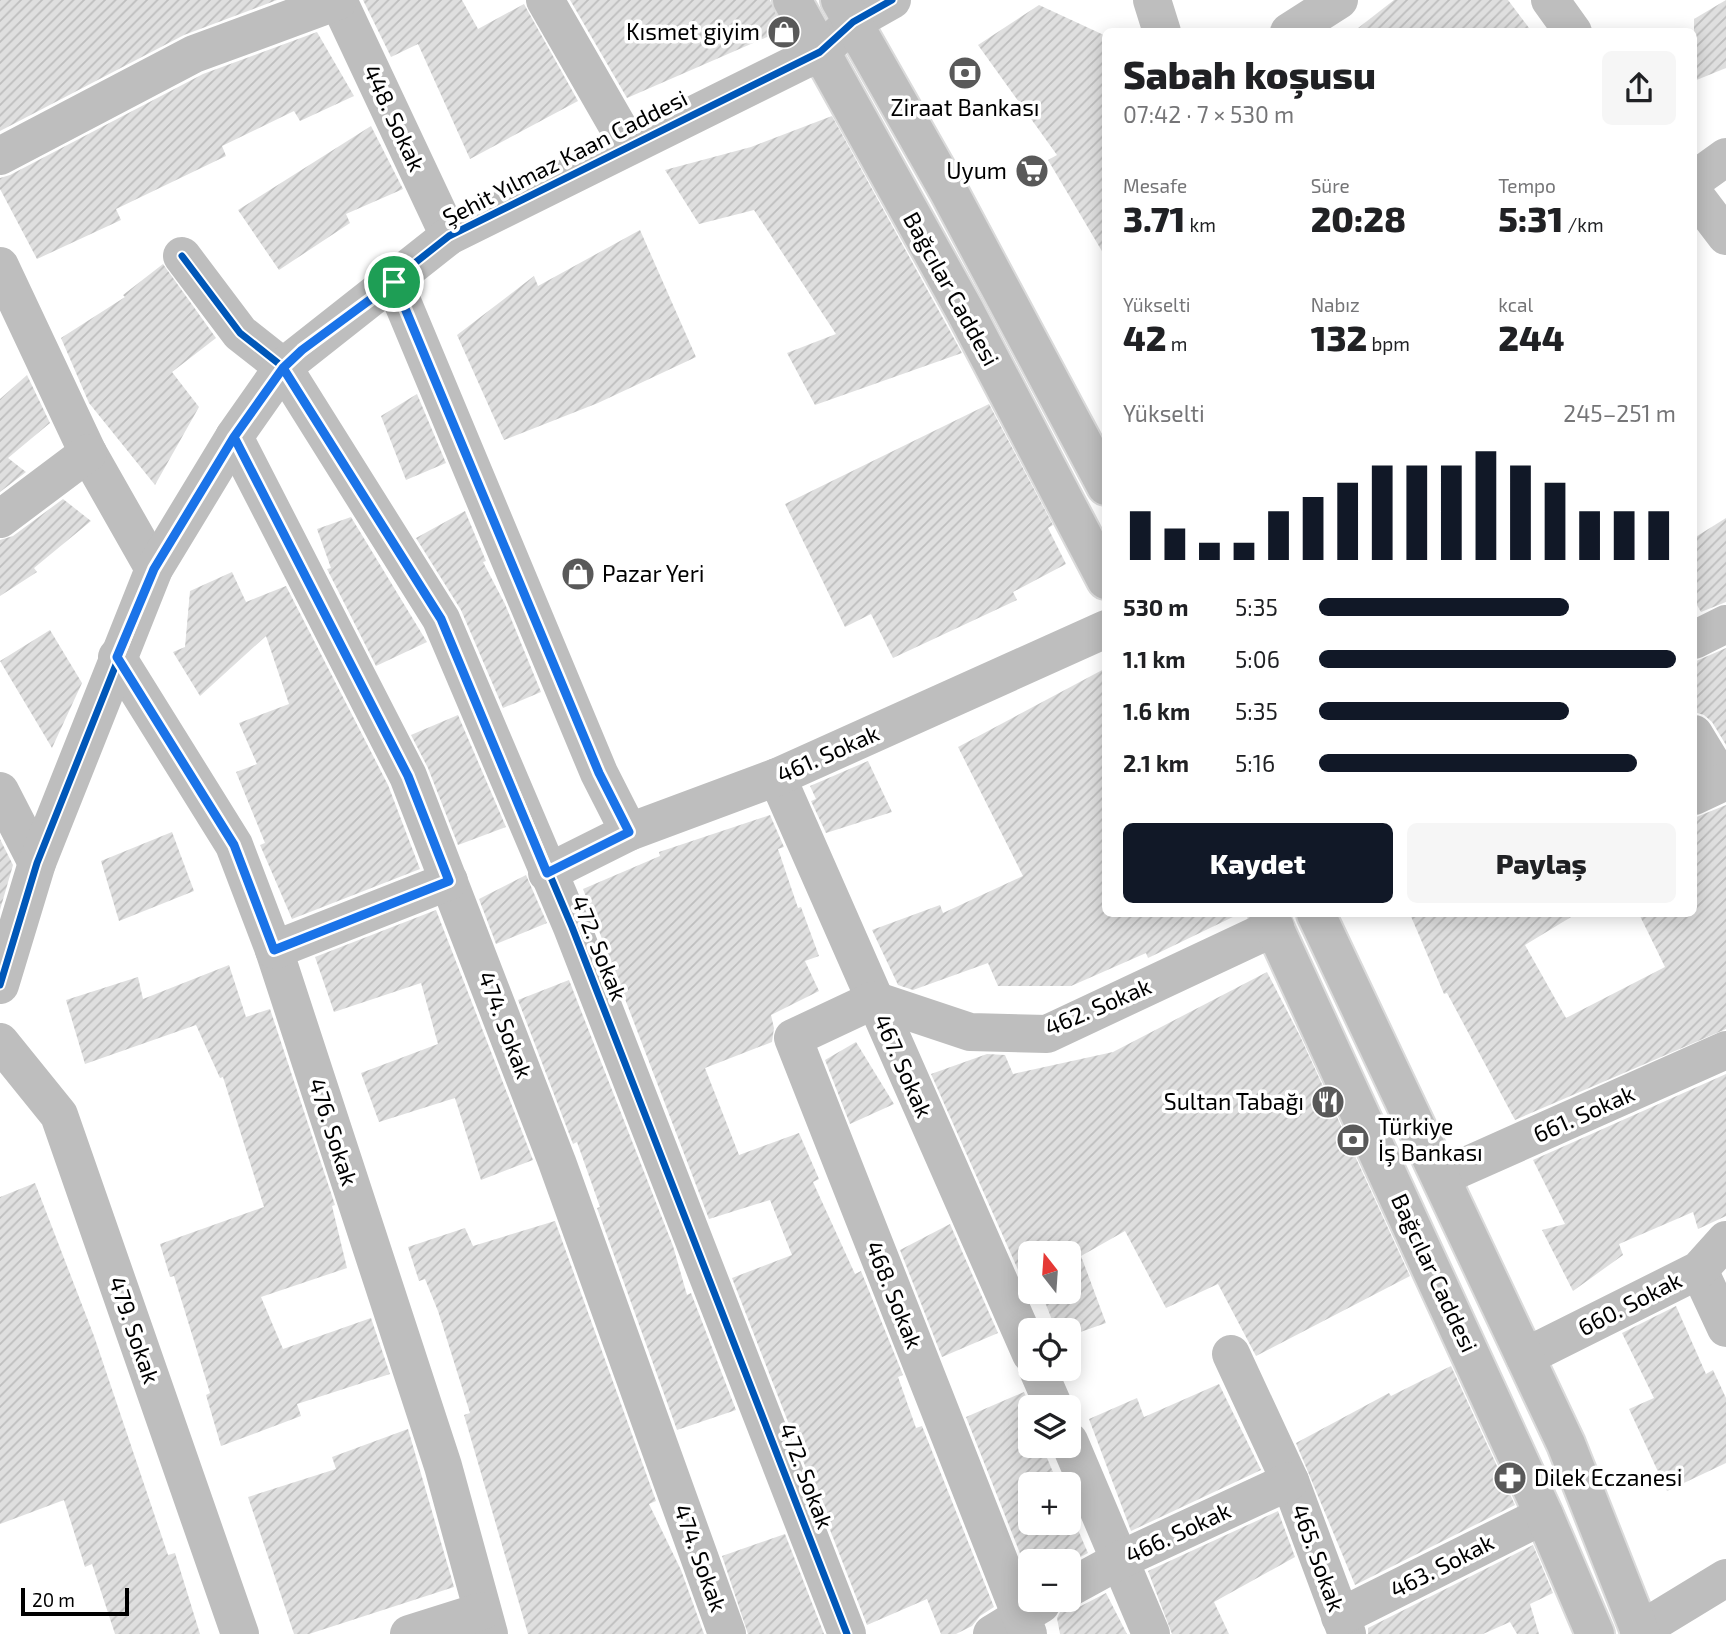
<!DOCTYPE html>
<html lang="tr">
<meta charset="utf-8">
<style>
body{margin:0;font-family:"Exo 2",sans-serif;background:#f6f6f6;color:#202124;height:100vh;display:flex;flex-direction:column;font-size:26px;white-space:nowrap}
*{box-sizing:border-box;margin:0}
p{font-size:23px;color:#757577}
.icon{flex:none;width:38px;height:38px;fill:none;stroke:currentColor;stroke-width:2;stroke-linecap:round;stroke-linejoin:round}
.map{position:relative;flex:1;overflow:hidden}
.side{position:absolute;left:1102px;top:28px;width:595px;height:889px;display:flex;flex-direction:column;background:#fff;border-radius:10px;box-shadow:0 4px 18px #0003}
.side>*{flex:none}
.needle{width:46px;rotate:343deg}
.buttons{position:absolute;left:1018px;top:1241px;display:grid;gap:14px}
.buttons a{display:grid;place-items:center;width:63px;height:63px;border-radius:10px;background:#fff;box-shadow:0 4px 18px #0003;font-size:35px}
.scale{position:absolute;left:21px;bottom:18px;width:108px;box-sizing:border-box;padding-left:7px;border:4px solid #000;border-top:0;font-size:19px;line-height:24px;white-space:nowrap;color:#000;-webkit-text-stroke:5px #fff;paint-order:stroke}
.pin{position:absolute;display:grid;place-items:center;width:60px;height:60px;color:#fff;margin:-30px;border:4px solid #fff;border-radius:50%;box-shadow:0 2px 7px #0007}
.round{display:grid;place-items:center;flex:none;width:74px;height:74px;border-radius:10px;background:#f6f6f6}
.overview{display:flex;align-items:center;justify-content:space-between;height:119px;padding:0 21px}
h1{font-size:38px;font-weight:800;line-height:52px}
.metrics{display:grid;grid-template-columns:repeat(3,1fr);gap:10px;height:119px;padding:7px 21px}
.metrics div{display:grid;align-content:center}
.metrics b{font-size:35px;font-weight:800}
.metrics small{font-size:19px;font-weight:400}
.metrics p{font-size:19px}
.chart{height:196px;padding:14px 21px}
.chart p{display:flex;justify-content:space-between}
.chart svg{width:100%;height:126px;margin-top:7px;stroke:#111827;stroke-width:6}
.action{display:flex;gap:14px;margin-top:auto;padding:14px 21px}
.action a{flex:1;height:80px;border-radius:10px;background:#111827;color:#fff;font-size:28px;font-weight:800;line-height:80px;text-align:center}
.action a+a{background:#f6f6f6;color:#202124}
ul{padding:0 21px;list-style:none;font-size:23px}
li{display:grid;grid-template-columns:112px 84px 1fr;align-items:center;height:52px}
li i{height:18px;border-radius:9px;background:#111827}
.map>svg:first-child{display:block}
</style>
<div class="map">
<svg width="1726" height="1634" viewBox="0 0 1726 1634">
<defs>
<pattern id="building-hatch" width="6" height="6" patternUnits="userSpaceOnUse" patternTransform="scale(1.75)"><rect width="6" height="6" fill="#dfdfdf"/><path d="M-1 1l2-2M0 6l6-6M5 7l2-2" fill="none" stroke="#bebebe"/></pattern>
</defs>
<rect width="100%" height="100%" fill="#fff"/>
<g fill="url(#building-hatch)">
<path d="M0,0H277L184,35L0,131Z"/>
<path d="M363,0H462L478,29L524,4L578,101L470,159L418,44L391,57Z"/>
<path d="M570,0H770L783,30L627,98Z"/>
<path d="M1394,0H1508L1532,32H1353Z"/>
<path d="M1726,0V68L1694,81V19Z"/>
<path d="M1039,5L1106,36V258L1048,160L1057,155L978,45Z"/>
<path d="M317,32L354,96L300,121L294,111L222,146L226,156L116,209L121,220L37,259L0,189V178L10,175L203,74Z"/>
<path d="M832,116L962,353L815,405L787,353L836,334L754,210L699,224L665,170L751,147Z"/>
<path d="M371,126L403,189L346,214L350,223L279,270L238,210Z"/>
<path d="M640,230L696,357L598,403L504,440L457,335L534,276L538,286Z"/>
<path d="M163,264L216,338L172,372L199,407L155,485L89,403L61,338L125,297L123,295Z"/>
<path d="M27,375L50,423L8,458L26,472L0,492V399Z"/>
<path d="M417,394L446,463L406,480L381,416Z"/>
<path d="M989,404L1053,525L1048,528L1066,564L1013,592L1017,600L893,658L871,614L845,627L785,504Z"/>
<path d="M63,499L91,521L34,568L37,572L0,596V540L13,536Z"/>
<path d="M465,511L486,561L483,562L505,604L541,692L503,708L461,610L416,538Z"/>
<path d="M351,517L427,642L376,666L327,569L331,568L317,529Z"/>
<path d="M1726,518V602L1701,612L1694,600V538Z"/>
<path d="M232,572L246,602L286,586L388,785L420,869L292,919L260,845L265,843L236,772L257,764L239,723L289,704L266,636L200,696L173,652L185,647L190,591Z"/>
<path d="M50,630L82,683L52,748L0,661Z"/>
<path d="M1726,648V745L1712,722L1704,715L1694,712V662Z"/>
<path d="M1106,668V914H1239L1148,958L1146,953L1071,986H998L988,963L913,990L898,985L872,930L940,905L943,913L1023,876L958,747Z"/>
<path d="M458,715L506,827L458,845L428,768L411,735Z"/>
<path d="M868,761L892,812L826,833L811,801L816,799L810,786Z"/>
<path d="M1726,805V1029L1515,1120L1447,993L1444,994L1410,914H1576L1525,945L1566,1018L1665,967L1639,914H1694V818Z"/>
<path d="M770,815L784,847L778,849L798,908L801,907L819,956L805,961L819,991L771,1015L774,1028L772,1042L705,1068L739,1155L799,1133L819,1179L813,1182L855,1274L861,1271L903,1375L898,1377L916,1428L922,1426L994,1607L980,1616L972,1626L956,1634H941L927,1599L867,1625L732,1278L792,1255L770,1200L709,1219L583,889L660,856L659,852Z"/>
<path d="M172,832L194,891L119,921L101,861Z"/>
<path d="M0,839L13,865L0,910Z"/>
<path d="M526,875L547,923L496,944L479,899Z"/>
<path d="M436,910L533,1160L481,1180L455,1098L379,1122L361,1073L438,1044L421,983L334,1012L315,957Z"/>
<path d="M229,965L246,1017L270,1009L335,1205L332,1206L347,1268L261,1297L283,1349L371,1318L390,1374L297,1404L301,1416L221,1446L206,1395L210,1393L174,1276L170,1277L160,1244L264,1207L223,1077L220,1078L196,1025L85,1064L66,1000L138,977L143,999Z"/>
<path d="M1267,972L1300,1036L1410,1276L1256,1356L1218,1284L1166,1308L1125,1231L1081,1256L1106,1323L1069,1336V1330H1056L1041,1292H1069V1253H1031V1299L931,1074L987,1054L1005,1055L1013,1074L1113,1052Z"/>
<path d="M569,980L673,1246L687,1295L691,1293L736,1410L677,1430L597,1208L600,1207L577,1142L573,1144L518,1000Z"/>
<path d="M856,1042L894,1104L850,1124L825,1060Z"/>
<path d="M1726,1074V1216L1698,1229L1693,1212L1619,1244L1623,1255L1573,1291L1542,1230L1565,1224L1533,1160Z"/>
<path d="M35,1183L94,1336L168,1555L175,1553L200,1634H115L92,1564L85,1567L64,1500L0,1524V1197Z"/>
<path d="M555,1221L656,1501L649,1504L681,1570L704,1634H528L464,1415L470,1413L438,1311L425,1279L419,1281L408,1247L465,1228L473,1246Z"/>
<path d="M950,1224L998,1333L942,1357L900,1250Z"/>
<path d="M1676,1306L1706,1374L1713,1370L1726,1398V1463L1667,1491L1629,1409L1654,1398L1622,1333Z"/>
<path d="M1451,1366L1515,1505L1355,1585L1296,1443L1389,1393L1391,1396Z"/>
<path d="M1219,1384L1261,1470L1131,1531L1089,1419L1137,1398L1144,1417Z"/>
<path d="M1024,1392L1031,1408V1446H1042L1058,1484H1031V1522H1069V1509L1088,1553L1069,1563L1031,1561V1581L966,1417Z"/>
<path d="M408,1429L454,1587L309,1634H294L248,1497L336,1469L332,1457Z"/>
<path d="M1278,1511L1295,1557L1214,1602L1229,1634H1172L1148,1571Z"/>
<path d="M785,1534L824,1634H748L722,1556Z"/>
<path d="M1533,1545L1553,1593L1530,1604L1539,1634H1517L1510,1622L1483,1634H1368V1628Z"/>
<path d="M1106,1593L1127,1634H1060L1057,1618L1062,1608L1079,1607Z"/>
</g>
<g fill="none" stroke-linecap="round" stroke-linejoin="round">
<defs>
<g id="major">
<path d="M792,0L965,311L1106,580"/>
<path d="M840,0L948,190L1106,486"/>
<path d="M1268,914L1544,1515L1595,1634"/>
<path d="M1316,914L1566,1444L1641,1634"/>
</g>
</defs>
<use href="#major" stroke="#dbdbdb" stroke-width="42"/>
<g stroke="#bebebe" stroke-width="38">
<path d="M338,0L449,236"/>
<path d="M545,0L629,146"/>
<path d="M1152,0L1162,32"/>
<path d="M1550,0L1573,32"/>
<path d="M1289,32L1339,0"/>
<path d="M0,156L194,54L338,1"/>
<path d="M1694,180L1726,157"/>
<path d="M1694,194L1726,236"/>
<path d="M182,256L240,333L283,367L441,619L572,927L847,1634"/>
<path d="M0,266L88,453L154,569"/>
<path d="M394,282L599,773L629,832"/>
<path d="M234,437L408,776L557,1162L727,1634"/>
<path d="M0,519L88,453"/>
<path d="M1694,640L1726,624"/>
<path d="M117,657L234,845L274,950L443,1466L489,1634"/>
<path d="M1694,734L1723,782"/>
<path d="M777,777L1031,1354"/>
<path d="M0,791L37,863"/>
<path d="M1694,796L1726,781"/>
<path d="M547,873L629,832L777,777L1106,629"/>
<path d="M274,950L449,881"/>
<path d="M0,985L37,863L154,569L234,437L283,367L449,236L820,52L853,22L892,0"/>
<path d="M0,1042L59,1115L240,1634"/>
<path d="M1441,1177L1726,1050"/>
<path d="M1699,1270L1726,1328"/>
<path d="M1231,1354L1290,1481L1347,1634"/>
<path d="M1525,1357L1699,1270L1726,1240"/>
<path d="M1037,1368L1054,1407"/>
<path d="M1069,1441L1151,1634"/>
<path d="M1069,1588L1122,1559L1290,1481"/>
<path d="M1340,1617L1544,1515"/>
<path d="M1639,1631L1726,1578"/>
<path d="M409,1634L482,1611"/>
<path d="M992,1634L1041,1604"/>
<path d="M1028,1634L793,1038L874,1000L970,1032L1047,1034L1275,927"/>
</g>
<use href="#major" stroke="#bebebe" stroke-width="38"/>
<defs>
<g id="cycleway">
<path d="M182,256L240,333L283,367L441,619L572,927L847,1634"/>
<path d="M0,985L37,863L154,569L234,437L283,367L449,236L820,52L853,22L892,0"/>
</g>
</defs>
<use href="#cycleway" stroke="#fff" stroke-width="11"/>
<use href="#cycleway" stroke="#0057b8" stroke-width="7"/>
</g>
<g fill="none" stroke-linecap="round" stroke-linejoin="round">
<defs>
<path id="route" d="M394,282L302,350L283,368L234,437L154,569L117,657L234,845L274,950L449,881L408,776L234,437L283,368L441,619L547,873L629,832L599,773L394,282"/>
</defs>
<use href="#route" stroke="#fff" stroke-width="14"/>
<use href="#route" stroke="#1a73e8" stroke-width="9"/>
</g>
<defs>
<symbol id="shop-disc" viewBox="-11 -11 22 22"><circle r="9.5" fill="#595959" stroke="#fff"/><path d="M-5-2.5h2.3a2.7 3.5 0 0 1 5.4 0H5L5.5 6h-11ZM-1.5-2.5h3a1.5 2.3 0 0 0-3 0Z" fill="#fff"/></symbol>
<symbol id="bank-disc" viewBox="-11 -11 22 22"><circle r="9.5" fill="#595959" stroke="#fff"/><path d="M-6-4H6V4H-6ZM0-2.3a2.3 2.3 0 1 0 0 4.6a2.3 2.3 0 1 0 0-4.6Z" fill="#fff"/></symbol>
<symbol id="supermarket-disc" viewBox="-11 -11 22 22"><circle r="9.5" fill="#595959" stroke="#fff"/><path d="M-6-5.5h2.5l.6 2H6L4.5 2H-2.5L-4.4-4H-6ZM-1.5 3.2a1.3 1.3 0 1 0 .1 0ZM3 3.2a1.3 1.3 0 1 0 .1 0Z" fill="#fff"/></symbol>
<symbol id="restaurant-disc" viewBox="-11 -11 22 22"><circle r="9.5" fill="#595959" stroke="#fff"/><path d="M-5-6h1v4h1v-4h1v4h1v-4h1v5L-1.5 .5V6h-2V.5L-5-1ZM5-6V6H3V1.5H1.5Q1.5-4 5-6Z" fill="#fff"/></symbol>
<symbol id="pharmacy-disc" viewBox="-11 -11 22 22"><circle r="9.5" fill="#595959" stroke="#fff"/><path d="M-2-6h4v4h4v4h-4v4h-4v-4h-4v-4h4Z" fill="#fff"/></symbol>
</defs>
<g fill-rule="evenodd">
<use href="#shop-disc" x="765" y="13" width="38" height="38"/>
<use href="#bank-disc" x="946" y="54" width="38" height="38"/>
<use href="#supermarket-disc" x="1013" y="152" width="38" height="38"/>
<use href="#shop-disc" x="559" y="555" width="38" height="38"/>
<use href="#restaurant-disc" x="1309" y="1083" width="38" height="38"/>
<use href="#bank-disc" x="1334" y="1121" width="38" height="38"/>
<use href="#pharmacy-disc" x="1491" y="1459" width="38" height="38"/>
</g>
<g text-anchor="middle" stroke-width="7" stroke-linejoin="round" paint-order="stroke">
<g font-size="23" fill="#000" stroke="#fff" text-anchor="end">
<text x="760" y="40">Kısmet giyim</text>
<text x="965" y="116" text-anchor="middle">Ziraat Bankası</text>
<text x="1007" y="179">Uyum</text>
<text x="602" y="582" text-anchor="start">Pazar Yeri</text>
<text x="1304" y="1110">Sultan Tabağı</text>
<text x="1378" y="1135" text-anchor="start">Türkiye<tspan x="1378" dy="26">İş Bankası</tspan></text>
<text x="1534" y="1486" text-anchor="start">Dilek Eczanesi</text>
</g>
<g font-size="23" fill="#000" stroke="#fff">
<text transform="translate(394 118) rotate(65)" y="8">448. Sokak</text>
<text transform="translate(565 158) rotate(-27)" y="8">Şehit Yılmaz Kaan Caddesi</text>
<text transform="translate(951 289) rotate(61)" y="8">Bağcılar Caddesi</text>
<text transform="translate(828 754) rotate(-24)" y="8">461. Sokak</text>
<text transform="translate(599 948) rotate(68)" y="8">472. Sokak</text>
<text transform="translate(1098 1007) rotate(-23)" y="8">462. Sokak</text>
<text transform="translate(505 1025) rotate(69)" y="8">474. Sokak</text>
<text transform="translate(903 1066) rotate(66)" y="8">467. Sokak</text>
<text transform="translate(1584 1114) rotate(-24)" y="8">661. Sokak</text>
<text transform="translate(333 1132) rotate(72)" y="8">476. Sokak</text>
<text transform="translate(1434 1273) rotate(65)" y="8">Bağcılar Caddesi</text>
<text transform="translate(894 1295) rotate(68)" y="8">468. Sokak</text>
<text transform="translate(1630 1304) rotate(-27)" y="8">660. Sokak</text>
<text transform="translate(134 1330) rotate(71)" y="8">479. Sokak</text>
<text transform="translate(806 1476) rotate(69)" y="8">472. Sokak</text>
<text transform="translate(1178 1533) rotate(-25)" y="8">466. Sokak</text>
<text transform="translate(700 1558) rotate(70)" y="8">474. Sokak</text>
<text transform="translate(1318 1558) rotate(70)" y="8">465. Sokak</text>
<text transform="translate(1442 1566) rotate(-27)" y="8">463. Sokak</text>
</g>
</g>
</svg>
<div class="buttons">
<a><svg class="needle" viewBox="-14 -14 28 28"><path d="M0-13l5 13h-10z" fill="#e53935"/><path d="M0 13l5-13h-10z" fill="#757577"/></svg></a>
<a><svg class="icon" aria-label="locate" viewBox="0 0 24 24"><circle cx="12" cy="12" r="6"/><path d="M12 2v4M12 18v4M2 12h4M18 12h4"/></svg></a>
<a><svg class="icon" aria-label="layers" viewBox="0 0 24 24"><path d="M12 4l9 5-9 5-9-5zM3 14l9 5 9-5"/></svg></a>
<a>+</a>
<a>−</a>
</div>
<div class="scale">20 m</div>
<div class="pin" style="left:394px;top:282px;background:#1e9e55"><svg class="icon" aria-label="arrive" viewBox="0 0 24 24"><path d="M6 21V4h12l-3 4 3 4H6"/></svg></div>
<section class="side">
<div class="overview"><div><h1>Sabah koşusu</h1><p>07:42 · 7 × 530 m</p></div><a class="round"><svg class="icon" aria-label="share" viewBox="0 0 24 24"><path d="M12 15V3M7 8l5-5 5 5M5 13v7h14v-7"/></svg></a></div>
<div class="metrics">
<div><p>Mesafe</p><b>3.71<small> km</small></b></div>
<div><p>Süre</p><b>20:28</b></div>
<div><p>Tempo</p><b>5:31<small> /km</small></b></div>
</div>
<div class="metrics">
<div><p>Yükselti</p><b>42<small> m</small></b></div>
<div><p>Nabız</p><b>132<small> bpm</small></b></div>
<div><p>kcal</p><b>244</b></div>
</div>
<div class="chart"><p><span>Yükselti</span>245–251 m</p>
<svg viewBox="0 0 160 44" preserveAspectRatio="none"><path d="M5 44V27M15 44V33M25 44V38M35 44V38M45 44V27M55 44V22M65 44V17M75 44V11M85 44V11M95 44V11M105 44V6M115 44V11M125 44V17M135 44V27M145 44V27M155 44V27"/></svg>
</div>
<ul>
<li><b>530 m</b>5:35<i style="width:70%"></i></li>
<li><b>1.1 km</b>5:06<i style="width:100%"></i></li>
<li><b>1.6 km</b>5:35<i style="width:70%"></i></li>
<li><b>2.1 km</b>5:16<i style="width:89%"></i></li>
</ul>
<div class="action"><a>Kaydet</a><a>Paylaş</a></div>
</section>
</div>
